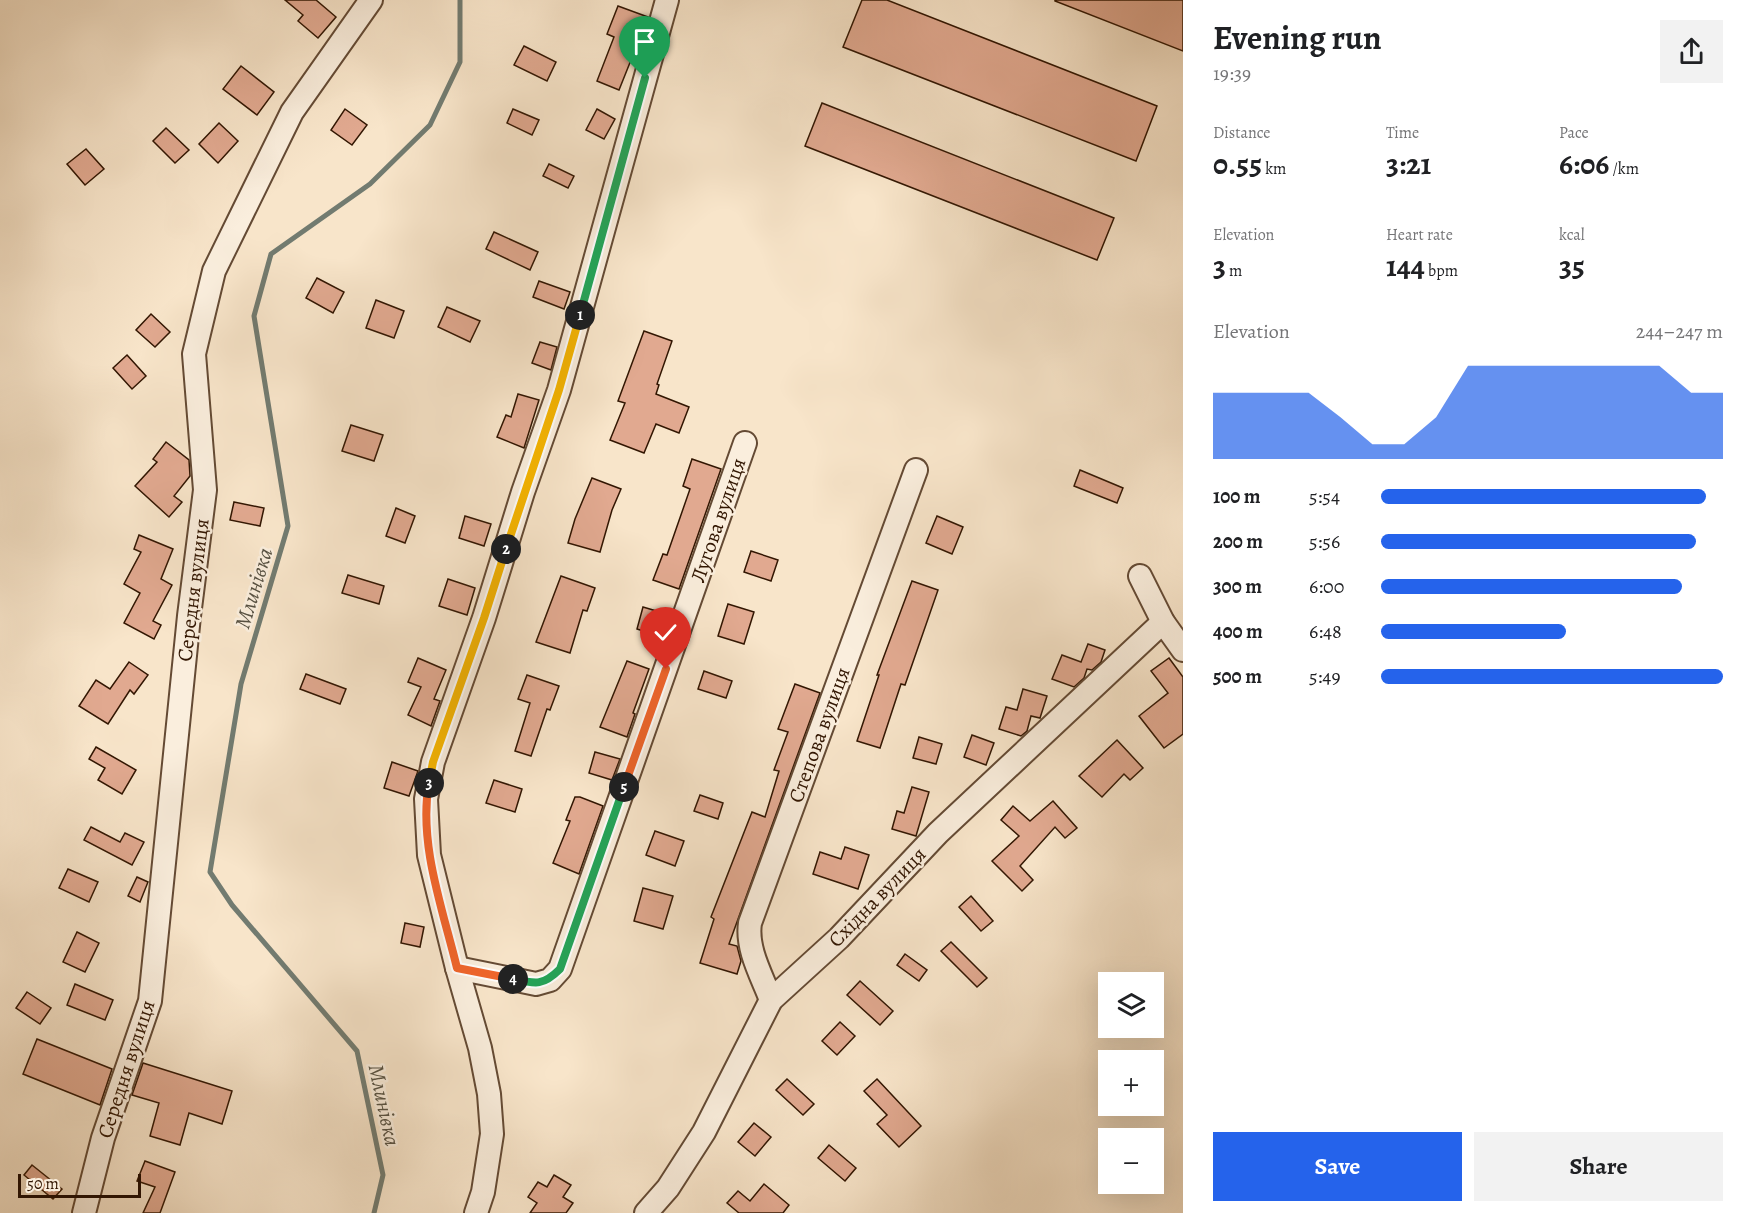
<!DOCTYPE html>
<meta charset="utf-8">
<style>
body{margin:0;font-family:Alegreya,serif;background:#f2f2f2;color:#202124;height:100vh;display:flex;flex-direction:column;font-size:22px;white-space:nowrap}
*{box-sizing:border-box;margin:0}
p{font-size:20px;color:#757577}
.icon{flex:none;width:33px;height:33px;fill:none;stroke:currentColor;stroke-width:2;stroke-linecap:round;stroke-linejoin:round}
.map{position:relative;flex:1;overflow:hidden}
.panel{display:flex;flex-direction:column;background:#fff;width:570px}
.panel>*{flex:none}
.controls{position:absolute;left:1098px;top:972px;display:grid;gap:12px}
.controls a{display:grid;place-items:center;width:66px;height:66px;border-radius:0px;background:#fff;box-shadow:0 6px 24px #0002;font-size:30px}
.scale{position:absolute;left:18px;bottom:15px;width:123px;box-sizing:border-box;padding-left:6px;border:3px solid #321602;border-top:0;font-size:16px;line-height:21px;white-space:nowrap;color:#321602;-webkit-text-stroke:4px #faeedd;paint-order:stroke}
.pin{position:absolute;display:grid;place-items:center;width:51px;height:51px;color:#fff;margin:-62px -26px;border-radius:50% 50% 50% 0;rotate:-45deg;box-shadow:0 0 6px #0007}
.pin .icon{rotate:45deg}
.km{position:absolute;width:30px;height:30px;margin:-15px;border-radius:50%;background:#222;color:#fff;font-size:16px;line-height:30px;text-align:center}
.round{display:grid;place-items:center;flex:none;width:63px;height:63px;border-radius:0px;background:#f2f2f2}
.overview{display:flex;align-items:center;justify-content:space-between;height:102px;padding:0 30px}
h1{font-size:33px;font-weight:700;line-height:45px}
.figures{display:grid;grid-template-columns:repeat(3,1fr);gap:9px;height:102px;padding:6px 30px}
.figures div{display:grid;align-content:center}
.figures b{font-size:30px;font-weight:700}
.figures small{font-size:16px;font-weight:400}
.figures p{font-size:16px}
.chart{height:168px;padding:12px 30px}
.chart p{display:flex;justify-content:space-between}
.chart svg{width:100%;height:108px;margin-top:6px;fill:#2563eb;opacity:.7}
.action{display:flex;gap:12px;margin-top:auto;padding:12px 30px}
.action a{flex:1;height:69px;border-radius:0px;background:#2563eb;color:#fff;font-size:24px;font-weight:700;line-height:69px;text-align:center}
.action a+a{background:#f2f2f2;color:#202124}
ul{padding:0 30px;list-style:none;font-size:20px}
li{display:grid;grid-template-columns:96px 72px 1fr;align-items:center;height:45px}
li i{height:15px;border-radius:8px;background:#2563eb}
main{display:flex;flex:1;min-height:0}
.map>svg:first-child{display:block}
</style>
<main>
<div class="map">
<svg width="1183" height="1213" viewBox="0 0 1183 1213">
<rect width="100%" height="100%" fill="#f8e5ca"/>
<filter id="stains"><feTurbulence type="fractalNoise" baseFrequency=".00333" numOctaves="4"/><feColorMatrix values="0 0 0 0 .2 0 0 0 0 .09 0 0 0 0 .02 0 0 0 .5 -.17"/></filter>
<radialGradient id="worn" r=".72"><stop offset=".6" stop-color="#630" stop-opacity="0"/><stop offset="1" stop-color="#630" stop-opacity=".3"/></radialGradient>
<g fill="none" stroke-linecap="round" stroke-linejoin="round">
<path stroke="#727b70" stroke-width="5" d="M374,1213L383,1175L357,1051L232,905L210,872L241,684L288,526L254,316L271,254L370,184L430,125L460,62V0"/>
</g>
<g fill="#e1a990" stroke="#321602" stroke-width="1.5">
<path d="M285,0H316L336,17L318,38L298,21L303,15Z"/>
<path d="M862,0H887L1157,106L1136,161L843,47Z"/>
<path d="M1055,0H1183V51L1055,1Z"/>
<path d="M618,6L648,17L639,46L637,45L619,90L597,81L614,37L607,34Z"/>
<path d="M524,46L556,62L547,81L514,65Z"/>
<path d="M241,66L274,92L257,115L223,89Z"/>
<path d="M822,103L1114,218L1097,260L805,146Z"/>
<path d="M345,109L367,125L352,145L331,130Z"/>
<path d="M513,109L539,120L532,135L507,123Z"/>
<path d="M597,109L615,119L604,139L586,130Z"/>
<path d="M219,123L238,141L218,163L199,144Z"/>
<path d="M166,128L189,150L175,163L153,141Z"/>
<path d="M86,149L104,169L85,185L67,164Z"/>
<path d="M549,164L574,176L568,188L543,176Z"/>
<path d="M494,232L538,252L530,270L486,249Z"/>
<path d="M317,278L344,292L333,313L306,298Z"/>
<path d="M539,281L570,292L564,309L533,297Z"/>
<path d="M376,300L404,311L394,338L366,328Z"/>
<path d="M447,307L480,321L470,342L438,327Z"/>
<path d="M151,314L170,332L155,347L136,330Z"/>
<path d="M644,331L672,341L657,384L659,385L656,394L689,407L679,433L656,424L644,453L610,440L625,403L618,401Z"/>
<path d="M540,342L557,347L551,370L532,363Z"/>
<path d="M127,355L146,376L132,389L113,368Z"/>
<path d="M518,394L539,400L524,448L497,437L506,415L511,417Z"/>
<path d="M351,425L383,435L374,461L342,451Z"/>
<path d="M166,442L189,460L190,476L174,496L182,502L169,517L135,486L157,462L153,459Z"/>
<path d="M692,459L721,469L679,589L653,580L663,554L667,555L690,489L683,486Z"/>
<path d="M1080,470L1123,488L1117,503L1074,486Z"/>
<path d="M592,478L621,489L612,510L600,552L568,543L575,519Z"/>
<path d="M234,502L264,508L260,526L230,520Z"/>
<path d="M396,508L415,516L405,543L386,536Z"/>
<path d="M465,516L491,524L484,546L459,538Z"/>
<path d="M937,516L963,527L952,554L926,543Z"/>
<path d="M139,535L173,549L161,579L172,585L153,621L161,625L154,639L124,623L140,593L124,584L141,552L134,549Z"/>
<path d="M751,551L778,560L771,581L744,572Z"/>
<path d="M348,575L384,586L379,604L342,593Z"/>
<path d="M561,576L595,588L587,611L583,610L570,653L536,642Z"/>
<path d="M448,579L475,588L467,615L439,606Z"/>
<path d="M912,581L938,590L905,685L901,684L880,748L857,741L879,675H877Z"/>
<path d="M728,604L754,612L744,644L718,636Z"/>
<path d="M643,607L670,615L662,637L637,629Z"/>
<path d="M1088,644L1105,650L1101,662L1092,670L1087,669L1084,678L1074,687L1052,679L1062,655L1081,662Z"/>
<path d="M418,658L446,670L434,699L440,701L431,726L408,715L421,687L408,682Z"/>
<path d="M1169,658L1183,677V734L1164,748L1139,716L1168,693L1151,671Z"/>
<path d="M627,661L649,669L633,713L635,714L627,737L600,727Z"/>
<path d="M129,662L148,675L134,694L130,690L108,724L79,706L96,680L110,689Z"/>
<path d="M704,671L732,681L726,698L698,689Z"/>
<path d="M306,674L346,689L340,704L300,689Z"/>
<path d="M527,675L559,686L550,710L547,709L531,756L515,751L530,703L518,699Z"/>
<path d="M795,684L820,693L729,944L737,946L741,961L737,974L700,963L714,919L711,917L752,812L765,817L779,771L774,770L788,732L778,729Z"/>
<path d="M1023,689L1047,696L1040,718L1031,716L1027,731L1021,736L999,729L1006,707L1017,710Z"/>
<path d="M972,735L994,743L986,765L964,757Z"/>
<path d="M919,737L942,744L936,764L913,758Z"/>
<path d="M1117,740L1143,768L1130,780L1124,774L1102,797L1079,776Z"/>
<path d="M96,747L136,770L122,794L98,780L105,768L89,759Z"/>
<path d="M595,752L620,759L612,780L589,773Z"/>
<path d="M392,762L418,771L409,796L384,788Z"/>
<path d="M494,780L522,789L515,812L486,803Z"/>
<path d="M912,787L929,792L916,836L892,829L897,811L904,813Z"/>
<path d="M700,795L723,803L718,819L694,811Z"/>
<path d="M575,797H580L603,806L579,874L553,863L570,821L566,820Z"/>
<path d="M1053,801L1077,828L1065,838L1055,827L1020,866L1033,880L1022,891L992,861L1019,836L1001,820L1013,806L1030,821Z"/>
<path d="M91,827L120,842L125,833L144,842L132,865L84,840Z"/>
<path d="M655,831L684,841L675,866L646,855Z"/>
<path d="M845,847L869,855L858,889L813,874L820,852L841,859Z"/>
<path d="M68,869L98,882L89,902L59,888Z"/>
<path d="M137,877L148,882L140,902L128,896Z"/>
<path d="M643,888L673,896L663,929L634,921Z"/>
<path d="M971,896L993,921L981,931L959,907Z"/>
<path d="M405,923L424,927L420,947L401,943Z"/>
<path d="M77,932L99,943L85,972L63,962Z"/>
<path d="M951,942L987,978L977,987L941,951Z"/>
<path d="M905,954L927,970L919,981L897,965Z"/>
<path d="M860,981L893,1011L880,1025L847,995Z"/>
<path d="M75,984L113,1000L105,1020L67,1005Z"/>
<path d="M27,992L51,1008L40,1024L16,1008Z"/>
<path d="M840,1022L855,1036L837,1055L822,1041Z"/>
<path d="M37,1039L112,1069L100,1105L23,1074Z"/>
<path d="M143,1063L232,1091L222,1124L189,1113L180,1145L150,1136L159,1103L132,1095Z"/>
<path d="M787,1079L814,1104L803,1115L776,1090Z"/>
<path d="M877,1079L921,1126L899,1147L877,1124L887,1115L864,1091Z"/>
<path d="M754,1123L771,1137L755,1156L738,1142Z"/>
<path d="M829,1145L856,1168L845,1181L818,1158Z"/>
<path d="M145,1161L175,1172L160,1213H143L155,1187L137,1181Z"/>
<path d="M32,1165L62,1189L53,1199L24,1175Z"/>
<path d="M554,1175L571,1185L563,1197L573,1203L566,1213H530L537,1203L528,1197L538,1182L547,1187Z"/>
<path d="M764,1184L789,1205L783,1213H739L727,1203L738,1191L750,1201Z"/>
</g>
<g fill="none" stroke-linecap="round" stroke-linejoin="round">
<defs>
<g id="minor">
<path d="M1140,576L1163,622L1183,650"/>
<path d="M457,968L536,984L550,980L560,969L745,443"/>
<path d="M771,1000C762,976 746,949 750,923L916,470"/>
<path d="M84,1213L103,1138L150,1001L189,616L205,490L194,354L214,271L292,112L371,0"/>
<path d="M476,1213L483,1192L492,1134L489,1094L480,1048L457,968L429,855L426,799L433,762L484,618L523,492L559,390L667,0"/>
<path d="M646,1213L668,1188L704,1132L771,1000L839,938L938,833L1163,622"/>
</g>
</defs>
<use href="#minor" stroke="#644a34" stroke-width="26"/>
<use href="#minor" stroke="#faeedd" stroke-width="22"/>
</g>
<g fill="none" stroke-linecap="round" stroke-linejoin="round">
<defs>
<path id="split-1" d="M580,315L645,78"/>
<path id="split-2" d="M506,549L559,390L580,315"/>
<path id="split-3" d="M429,783L433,762L484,618L506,549"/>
<path id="split-4" d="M429,783C418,843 443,910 457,968L513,979"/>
<path id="split-5" d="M513,979C536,984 543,986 560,969L624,787"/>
<path id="split-6" d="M624,787L666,669"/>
</defs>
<use href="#split-1" stroke="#fff" stroke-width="12"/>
<use href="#split-2" stroke="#fff" stroke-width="12"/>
<use href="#split-3" stroke="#fff" stroke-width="12"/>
<use href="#split-4" stroke="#fff" stroke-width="12"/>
<use href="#split-5" stroke="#fff" stroke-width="12"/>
<use href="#split-6" stroke="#fff" stroke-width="12"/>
<use href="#split-1" stroke="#22a559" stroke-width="8"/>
<use href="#split-2" stroke="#f5b400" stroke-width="8"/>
<use href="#split-3" stroke="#f5b400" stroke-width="8"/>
<use href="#split-4" stroke="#f0652b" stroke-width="8"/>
<use href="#split-5" stroke="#22a559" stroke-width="8"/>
<use href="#split-6" stroke="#f0652b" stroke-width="8"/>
</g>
<g text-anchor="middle" stroke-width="5" stroke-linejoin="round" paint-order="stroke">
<g font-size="21" fill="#321602" stroke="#faeedd">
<text transform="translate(718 520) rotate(-71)" y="7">Лугова вулиця</text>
<text transform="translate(193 590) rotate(-83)" y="7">Середня вулиця</text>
<text transform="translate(819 735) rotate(-70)" y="7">Степова вулиця</text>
<text transform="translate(877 897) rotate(-46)" y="7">Східна вулиця</text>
<text transform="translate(126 1069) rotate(-72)" y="7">Середня вулиця</text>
</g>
<g font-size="22" font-style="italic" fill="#575142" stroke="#faeedd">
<text transform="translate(253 588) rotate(-73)" y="8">Млинівка</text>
<text transform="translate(385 1105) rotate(78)" y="8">Млинівка</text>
</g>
</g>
<rect width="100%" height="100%" filter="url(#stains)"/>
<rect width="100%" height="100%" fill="url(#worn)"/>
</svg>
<div class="controls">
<a><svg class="icon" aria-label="layers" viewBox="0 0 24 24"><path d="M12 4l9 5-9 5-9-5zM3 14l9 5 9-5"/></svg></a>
<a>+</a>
<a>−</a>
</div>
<div class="scale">50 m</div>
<div class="pin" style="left:645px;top:78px;background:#1e9e55"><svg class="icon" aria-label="arrive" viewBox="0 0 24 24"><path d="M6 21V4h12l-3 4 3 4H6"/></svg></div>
<div class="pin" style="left:666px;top:669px;background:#d93025"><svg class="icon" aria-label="check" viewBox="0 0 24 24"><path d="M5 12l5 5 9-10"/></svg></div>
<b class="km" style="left:580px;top:315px">1</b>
<b class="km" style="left:506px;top:549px">2</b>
<b class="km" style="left:429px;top:783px">3</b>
<b class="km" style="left:513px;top:979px">4</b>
<b class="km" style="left:624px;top:787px">5</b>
</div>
<section class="panel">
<div class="overview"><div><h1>Evening run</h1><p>19:39</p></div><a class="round"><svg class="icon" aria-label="share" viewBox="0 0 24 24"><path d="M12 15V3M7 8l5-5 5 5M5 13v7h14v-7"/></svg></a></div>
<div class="figures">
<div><p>Distance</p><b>0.55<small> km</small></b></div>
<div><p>Time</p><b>3:21</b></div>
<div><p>Pace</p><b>6:06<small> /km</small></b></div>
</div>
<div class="figures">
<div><p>Elevation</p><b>3<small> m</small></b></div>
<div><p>Heart rate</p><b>144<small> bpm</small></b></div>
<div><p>kcal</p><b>35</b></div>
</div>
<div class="chart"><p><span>Elevation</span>244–247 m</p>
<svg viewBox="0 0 160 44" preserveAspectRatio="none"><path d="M0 44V17L10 17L20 17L30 17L40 27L50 38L60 38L70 27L80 6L90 6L100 6L110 6L120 6L130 6L140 6L150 17L160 17V44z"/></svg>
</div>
<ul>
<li><b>100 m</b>5:54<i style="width:95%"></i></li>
<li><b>200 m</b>5:56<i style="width:92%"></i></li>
<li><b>300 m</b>6:00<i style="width:88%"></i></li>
<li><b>400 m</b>6:48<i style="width:54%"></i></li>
<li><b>500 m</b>5:49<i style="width:100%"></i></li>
</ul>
<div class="action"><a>Save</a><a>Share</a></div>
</section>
</main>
